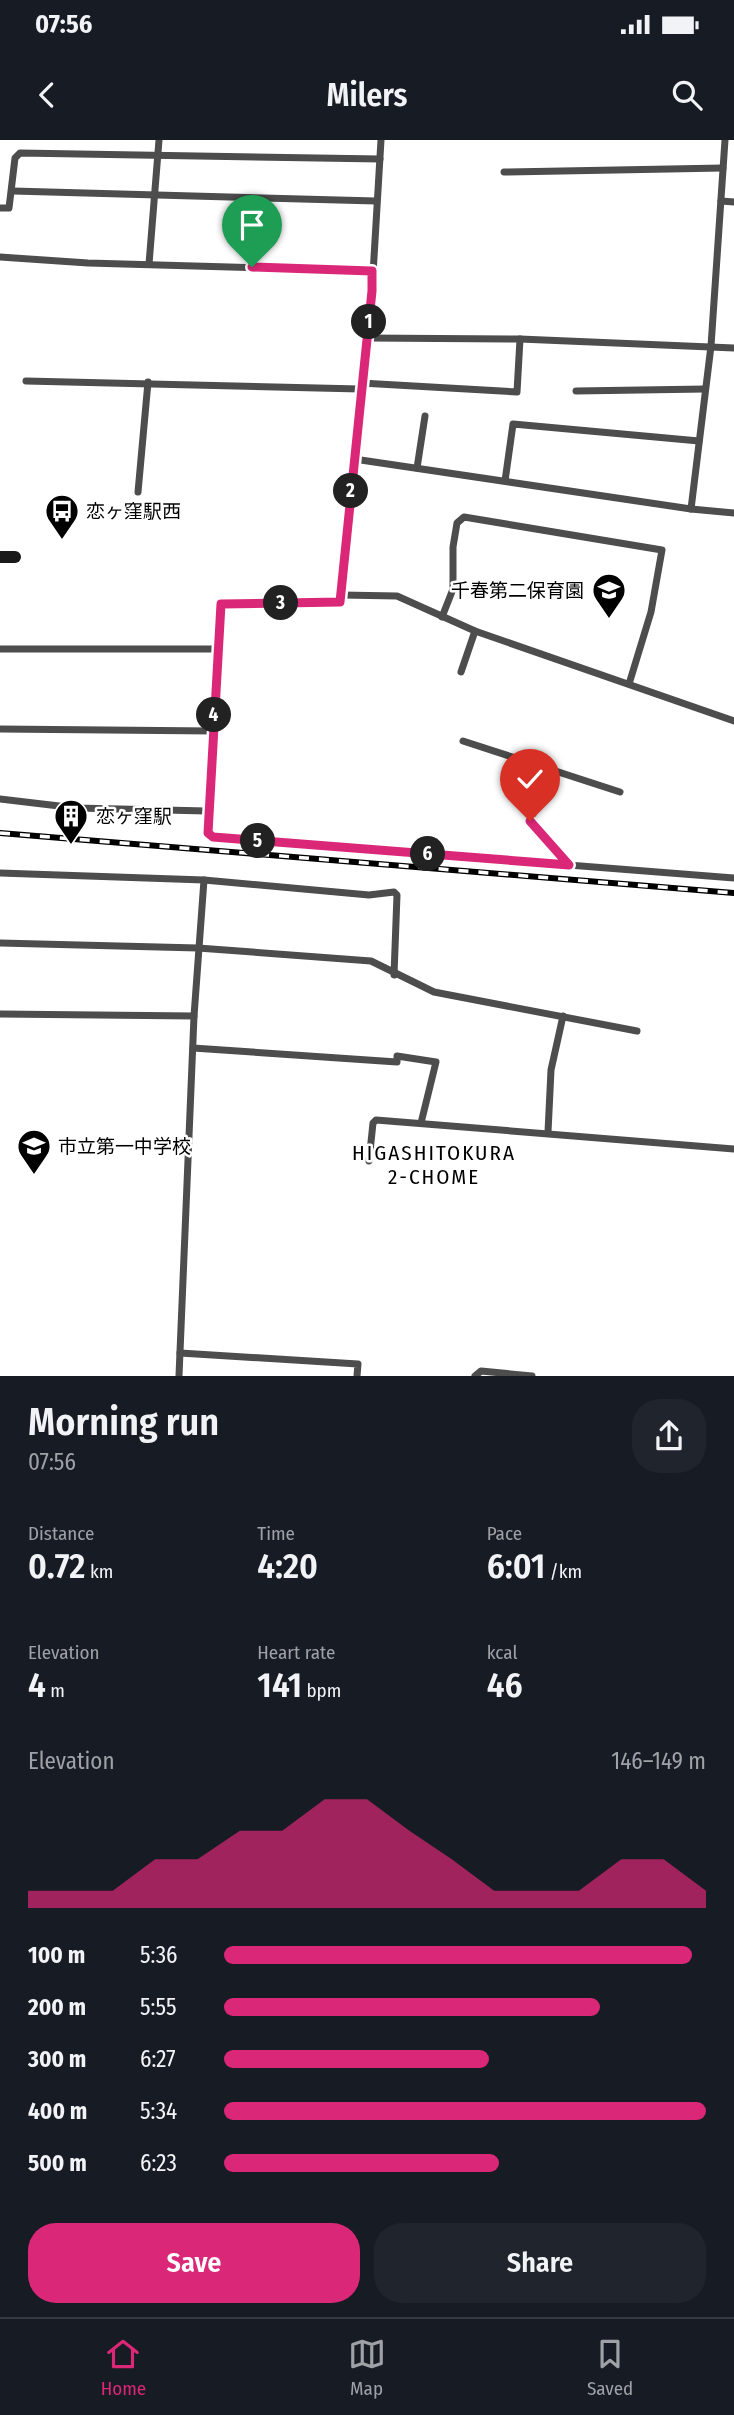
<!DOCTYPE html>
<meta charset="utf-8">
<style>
body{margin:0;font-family:"Fira Sans Condensed","Noto Sans JP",sans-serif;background:#20242c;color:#f1f3f6;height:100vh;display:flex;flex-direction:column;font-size:26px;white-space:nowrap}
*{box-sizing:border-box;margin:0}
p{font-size:23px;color:#9ea1a6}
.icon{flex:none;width:38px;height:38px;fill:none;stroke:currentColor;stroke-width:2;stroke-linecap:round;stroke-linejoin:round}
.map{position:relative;height:1236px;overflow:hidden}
.details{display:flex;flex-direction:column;background:#171b24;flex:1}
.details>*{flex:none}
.pin{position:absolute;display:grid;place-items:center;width:60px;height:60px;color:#fff;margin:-72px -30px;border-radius:50% 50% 50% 0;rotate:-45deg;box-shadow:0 0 7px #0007}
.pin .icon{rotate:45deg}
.km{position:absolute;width:35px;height:35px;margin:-18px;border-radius:50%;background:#222;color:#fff;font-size:19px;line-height:35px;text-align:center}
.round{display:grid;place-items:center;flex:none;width:74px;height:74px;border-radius:28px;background:#20242c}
.overview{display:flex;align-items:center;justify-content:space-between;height:119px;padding:0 28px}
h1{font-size:38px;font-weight:600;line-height:52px}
.metrics{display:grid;grid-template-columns:repeat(3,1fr);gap:10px;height:119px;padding:7px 28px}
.metrics div{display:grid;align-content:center}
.metrics b{font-size:35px;font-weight:600}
.metrics small{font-size:19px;font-weight:400}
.metrics p{font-size:19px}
.chart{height:196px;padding:14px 28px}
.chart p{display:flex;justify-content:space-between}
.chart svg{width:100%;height:126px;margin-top:7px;fill:#db2777;opacity:.7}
.cta{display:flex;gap:14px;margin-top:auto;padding:14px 28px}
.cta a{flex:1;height:80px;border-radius:28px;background:#db2777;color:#fff;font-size:28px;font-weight:600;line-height:80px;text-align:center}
.cta a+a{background:#20242c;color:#f1f3f6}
ul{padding:0 28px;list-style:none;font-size:23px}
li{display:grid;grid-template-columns:112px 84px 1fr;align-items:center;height:52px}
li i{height:18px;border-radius:9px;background:#db2777}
.status{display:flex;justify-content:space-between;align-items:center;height:49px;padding:0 35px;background:#171b24;direction:ltr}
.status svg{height:19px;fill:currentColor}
header{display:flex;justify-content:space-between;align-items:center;height:91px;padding:0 28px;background:#171b24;font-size:32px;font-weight:600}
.menu{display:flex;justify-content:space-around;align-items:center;height:98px;border-top:2px solid #363941;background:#171b24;font-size:19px;color:#9ea1a6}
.menu a{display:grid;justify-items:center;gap:4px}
.menu .selected{color:#db2777}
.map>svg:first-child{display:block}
</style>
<div class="status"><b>07:56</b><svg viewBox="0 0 49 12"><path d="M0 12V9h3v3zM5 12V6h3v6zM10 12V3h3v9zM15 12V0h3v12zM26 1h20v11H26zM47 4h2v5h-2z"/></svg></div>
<header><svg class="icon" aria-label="back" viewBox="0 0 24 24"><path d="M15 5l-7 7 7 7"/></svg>Milers<svg class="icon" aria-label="search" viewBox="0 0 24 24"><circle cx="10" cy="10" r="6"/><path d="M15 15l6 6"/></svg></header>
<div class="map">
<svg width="734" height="1236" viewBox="0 0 734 1236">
<rect width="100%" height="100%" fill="#fff"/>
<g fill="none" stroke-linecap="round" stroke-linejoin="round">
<g stroke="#4d4d4d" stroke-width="7">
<path d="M381,0L372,151L340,462L221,464L208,693L213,697L734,738"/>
<path d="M504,32L723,28"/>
<path d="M13,51L376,61"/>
<path d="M721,61L734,62"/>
<path d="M0,68H9L15,18L20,13L380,19"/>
<path d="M0,117L88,123L372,131"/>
<path d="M149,124L159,0"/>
<path d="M367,198L520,199L734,208"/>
<path d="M26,241L360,249"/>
<path d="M361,243L517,252L520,199"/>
<path d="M576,251L705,249"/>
<path d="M354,319L691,369L711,206L725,0"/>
<path d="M417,328L425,276"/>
<path d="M505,341L513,284L699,301"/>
<path d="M138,352L148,242"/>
<path d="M691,369L734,373"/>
<path d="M341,455L397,456L475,491L734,581"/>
<path d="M442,477L453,449V407L457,383L464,377L662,410L651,472L629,544"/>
<path d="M0,509H218"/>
<path d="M461,532L475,491"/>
<path d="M0,589L213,591"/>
<path d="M463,601L620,652"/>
<path d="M551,632L530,681L568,725"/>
<path d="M0,659L76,668L207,671"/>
<path d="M0,733L204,740L369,755L394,752L397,755L394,835"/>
<path d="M0,803L198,808L371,821L434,852L637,891"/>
<path d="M0,874L194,876"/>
<path d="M193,908L397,922V916L436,922L421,983"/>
<path d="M548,992L551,930L563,876"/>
<path d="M369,1021L373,983L376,980L734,1009"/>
<path d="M180,1213L358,1224L357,1236"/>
<path d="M179,1236L194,876L204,740"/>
<path d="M475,1236L481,1231L532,1236"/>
</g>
<path stroke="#1a1a1a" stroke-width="12" d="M0,417H15"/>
<defs>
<path id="rail" d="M0,693L734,753"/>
</defs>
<use href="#rail" stroke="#000" stroke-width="6"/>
<use href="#rail" stroke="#fff" stroke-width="3.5" stroke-dasharray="10" stroke-linecap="butt"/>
</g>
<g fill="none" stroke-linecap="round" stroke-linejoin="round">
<defs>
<path id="route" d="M252,127L372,131V151L340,462L221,464L208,693L213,697L569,725L530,681"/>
</defs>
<use href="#route" stroke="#fff" stroke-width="14"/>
<use href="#route" stroke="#db2777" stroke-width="9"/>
</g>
<defs>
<symbol id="bus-pin" viewBox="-11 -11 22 30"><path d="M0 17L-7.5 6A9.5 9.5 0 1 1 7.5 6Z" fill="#000" stroke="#fff"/><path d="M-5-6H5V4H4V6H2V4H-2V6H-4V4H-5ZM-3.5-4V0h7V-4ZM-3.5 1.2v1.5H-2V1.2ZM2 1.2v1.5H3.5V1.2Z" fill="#fff"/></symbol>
<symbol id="school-pin" viewBox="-11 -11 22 30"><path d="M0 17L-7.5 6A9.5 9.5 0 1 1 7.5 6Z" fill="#000" stroke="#fff"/><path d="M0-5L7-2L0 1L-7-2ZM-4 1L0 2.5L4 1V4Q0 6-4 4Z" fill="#fff"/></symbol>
<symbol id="building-pin" viewBox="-11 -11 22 30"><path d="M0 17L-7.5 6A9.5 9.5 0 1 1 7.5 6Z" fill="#000" stroke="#fff"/><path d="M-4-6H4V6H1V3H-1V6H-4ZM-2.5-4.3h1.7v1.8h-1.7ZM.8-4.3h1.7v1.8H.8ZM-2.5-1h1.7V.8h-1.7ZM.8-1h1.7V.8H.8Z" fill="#fff"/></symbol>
</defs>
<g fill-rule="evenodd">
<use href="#bus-pin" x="43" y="352" width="38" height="52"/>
<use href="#school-pin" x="590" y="431" width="38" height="52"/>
<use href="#building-pin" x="52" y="657" width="38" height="52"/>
<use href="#school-pin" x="15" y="987" width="38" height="52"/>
</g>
<g text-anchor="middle" stroke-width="5" stroke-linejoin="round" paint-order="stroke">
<g font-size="19" fill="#000" stroke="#fff" text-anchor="start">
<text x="86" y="378">恋ヶ窪駅西</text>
<text x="584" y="457" text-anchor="end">千春第二保育園</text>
<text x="96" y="683">恋ヶ窪駅</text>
<text x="58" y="1013">市立第一中学校</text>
</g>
<g font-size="21" letter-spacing="2" fill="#000" stroke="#fff">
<text x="434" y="1020">HIGASHITOKURA<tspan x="434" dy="24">2-CHOME</tspan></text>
</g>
</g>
</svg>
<div class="pin" style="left:252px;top:127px;background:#1e9e55"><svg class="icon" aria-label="arrive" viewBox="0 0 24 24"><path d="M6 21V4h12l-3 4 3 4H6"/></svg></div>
<div class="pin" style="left:530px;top:681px;background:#d93025"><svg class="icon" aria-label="check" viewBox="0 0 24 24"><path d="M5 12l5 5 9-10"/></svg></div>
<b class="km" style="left:369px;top:182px">1</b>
<b class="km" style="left:351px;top:351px">2</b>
<b class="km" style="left:281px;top:463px">3</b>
<b class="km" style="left:214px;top:575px">4</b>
<b class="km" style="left:258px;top:701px">5</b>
<b class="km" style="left:428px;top:714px">6</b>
</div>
<section class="details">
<div class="overview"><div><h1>Morning run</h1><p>07:56</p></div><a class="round"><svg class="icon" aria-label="share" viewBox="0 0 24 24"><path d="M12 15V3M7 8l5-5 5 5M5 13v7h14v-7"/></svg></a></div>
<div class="metrics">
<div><p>Distance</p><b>0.72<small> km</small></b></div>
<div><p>Time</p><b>4:20</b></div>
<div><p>Pace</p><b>6:01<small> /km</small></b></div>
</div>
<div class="metrics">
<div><p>Elevation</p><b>4<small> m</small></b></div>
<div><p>Heart rate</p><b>141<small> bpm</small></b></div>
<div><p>kcal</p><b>46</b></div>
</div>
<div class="chart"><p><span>Elevation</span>146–149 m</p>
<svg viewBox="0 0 160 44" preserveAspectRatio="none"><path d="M0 44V38L10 38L20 38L30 27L40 27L50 17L60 17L70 6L80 6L90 17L100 27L110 38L120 38L130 38L140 27L150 27L160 38V44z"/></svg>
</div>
<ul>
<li><b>100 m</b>5:36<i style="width:97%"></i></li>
<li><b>200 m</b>5:55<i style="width:78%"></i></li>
<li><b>300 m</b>6:27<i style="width:55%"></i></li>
<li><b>400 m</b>5:34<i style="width:100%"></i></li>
<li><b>500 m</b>6:23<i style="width:57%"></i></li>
</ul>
<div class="cta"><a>Save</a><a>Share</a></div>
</section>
<nav class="menu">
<a class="selected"><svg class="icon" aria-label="home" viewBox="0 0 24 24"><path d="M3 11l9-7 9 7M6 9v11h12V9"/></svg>Home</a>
<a><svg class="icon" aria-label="map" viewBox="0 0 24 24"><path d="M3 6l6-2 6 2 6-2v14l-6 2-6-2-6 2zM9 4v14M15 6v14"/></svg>Map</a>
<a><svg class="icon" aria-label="saved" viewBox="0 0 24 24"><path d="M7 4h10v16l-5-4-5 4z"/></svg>Saved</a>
</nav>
